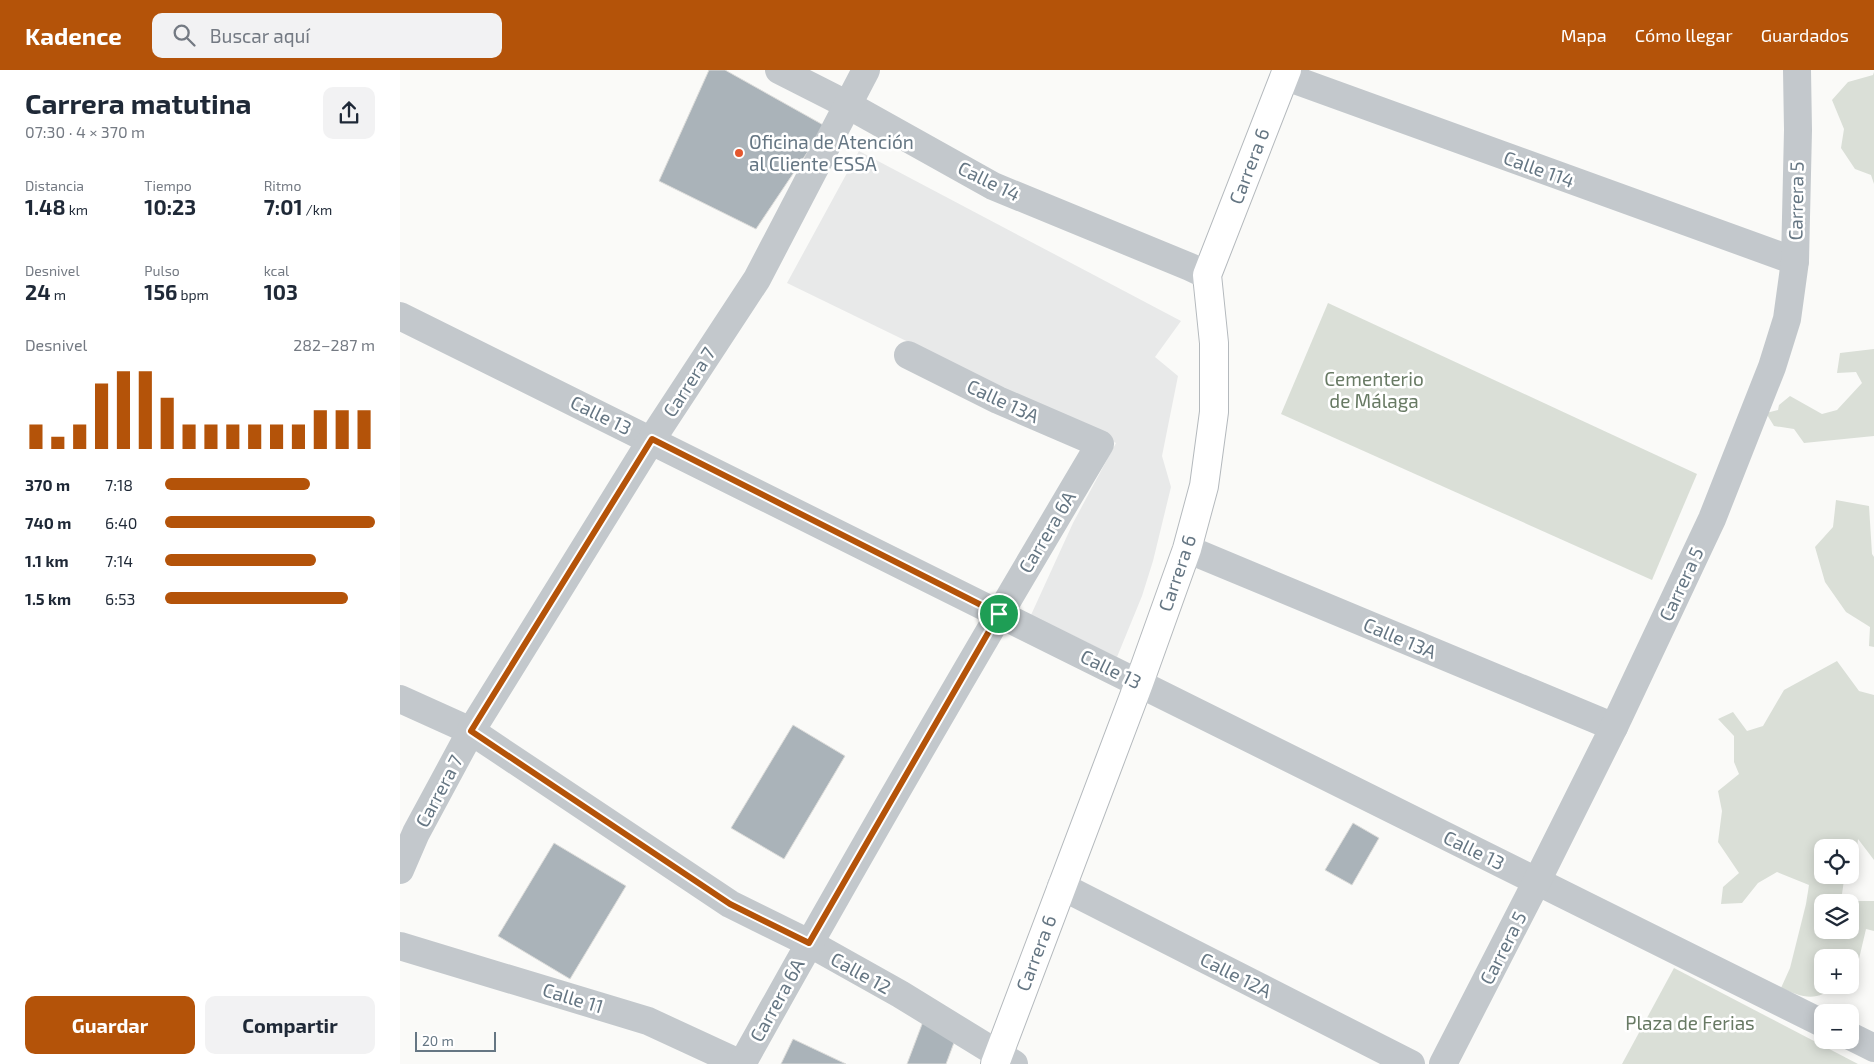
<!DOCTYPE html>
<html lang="es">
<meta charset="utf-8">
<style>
body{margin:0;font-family:"Exo 2",sans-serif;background:#f2f2f3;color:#1f2937;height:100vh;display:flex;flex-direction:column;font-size:19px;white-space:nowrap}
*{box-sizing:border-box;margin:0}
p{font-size:16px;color:#747a83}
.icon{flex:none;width:28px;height:28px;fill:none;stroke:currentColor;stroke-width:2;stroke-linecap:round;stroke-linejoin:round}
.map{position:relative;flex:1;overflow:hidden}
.panel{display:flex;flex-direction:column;background:#fff;width:400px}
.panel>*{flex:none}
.controls{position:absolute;left:1414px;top:769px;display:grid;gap:10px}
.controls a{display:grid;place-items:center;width:45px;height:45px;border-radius:10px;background:#fff;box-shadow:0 2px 12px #0003;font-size:25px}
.scale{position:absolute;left:15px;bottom:12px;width:81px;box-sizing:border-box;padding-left:5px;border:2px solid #657683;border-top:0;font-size:14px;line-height:18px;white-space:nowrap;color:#657683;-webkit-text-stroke:4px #fff;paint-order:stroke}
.pin{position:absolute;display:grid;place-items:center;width:42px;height:42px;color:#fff;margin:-21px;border:2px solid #fff;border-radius:50%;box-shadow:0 1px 5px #0007}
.round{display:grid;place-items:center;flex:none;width:52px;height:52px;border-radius:10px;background:#f2f2f3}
.overview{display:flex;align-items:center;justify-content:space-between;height:85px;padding:0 25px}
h1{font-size:28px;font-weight:700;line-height:38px}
.stats{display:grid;grid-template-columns:repeat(3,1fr);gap:8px;height:85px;padding:5px 25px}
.stats div{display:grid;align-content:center}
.stats b{font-size:21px;font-weight:700}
.stats small{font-size:14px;font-weight:400}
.stats p{font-size:14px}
.chart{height:140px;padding:10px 25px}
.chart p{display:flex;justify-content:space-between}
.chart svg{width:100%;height:90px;margin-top:5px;stroke:#b45309;stroke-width:6}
.cta{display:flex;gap:10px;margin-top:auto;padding:10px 25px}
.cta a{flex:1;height:58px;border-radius:10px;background:#b45309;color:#fff;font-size:20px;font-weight:700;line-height:58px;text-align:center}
.cta a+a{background:#f2f2f3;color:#1f2937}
ul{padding:0 25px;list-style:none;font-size:16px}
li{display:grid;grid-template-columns:80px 60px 1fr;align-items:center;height:38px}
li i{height:12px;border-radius:6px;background:#b45309}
header{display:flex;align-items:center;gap:30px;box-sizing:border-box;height:70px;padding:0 25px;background:#b45309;color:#fff}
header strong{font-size:24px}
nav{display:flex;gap:28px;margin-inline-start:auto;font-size:18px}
.search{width:350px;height:45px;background:#f2f2f3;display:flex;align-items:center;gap:12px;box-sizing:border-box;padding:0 18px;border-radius:10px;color:#747a83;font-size:19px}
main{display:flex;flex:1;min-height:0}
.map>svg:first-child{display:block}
</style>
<header>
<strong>Kadence</strong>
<div class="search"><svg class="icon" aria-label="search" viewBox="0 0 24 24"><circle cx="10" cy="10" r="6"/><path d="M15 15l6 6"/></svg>Buscar aquí</div>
<nav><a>Mapa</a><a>Cómo llegar</a><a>Guardados</a></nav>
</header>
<main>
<section class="panel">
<div class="overview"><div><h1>Carrera matutina</h1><p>07:30 · 4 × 370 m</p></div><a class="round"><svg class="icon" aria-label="share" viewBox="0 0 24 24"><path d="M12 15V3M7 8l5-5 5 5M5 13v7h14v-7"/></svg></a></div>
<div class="stats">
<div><p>Distancia</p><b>1.48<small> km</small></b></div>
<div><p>Tiempo</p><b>10:23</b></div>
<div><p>Ritmo</p><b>7:01<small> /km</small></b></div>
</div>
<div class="stats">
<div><p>Desnivel</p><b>24<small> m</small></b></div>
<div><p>Pulso</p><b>156<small> bpm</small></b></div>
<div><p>kcal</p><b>103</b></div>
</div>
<div class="chart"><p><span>Desnivel</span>282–287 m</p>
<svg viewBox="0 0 160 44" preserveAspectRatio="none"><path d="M5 44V32M15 44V38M25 44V32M35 44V12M45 44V6M55 44V6M65 44V19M75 44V32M85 44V32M95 44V32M105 44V32M115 44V32M125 44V32M135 44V25M145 44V25M155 44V25"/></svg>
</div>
<ul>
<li><b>370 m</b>7:18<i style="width:69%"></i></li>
<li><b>740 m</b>6:40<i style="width:100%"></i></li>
<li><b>1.1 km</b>7:14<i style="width:72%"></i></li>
<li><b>1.5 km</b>6:53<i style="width:87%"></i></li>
</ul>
<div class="cta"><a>Guardar</a><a>Compartir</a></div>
</section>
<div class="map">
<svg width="1474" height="994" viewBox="0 0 1474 994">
<rect width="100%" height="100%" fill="#fafaf8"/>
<path fill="#e8e9e9" d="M459,81L781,251L755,287L778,306L762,386L771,417L753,491L742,526L717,587L631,545L673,453L716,373L387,213Z"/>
<g fill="#dadfd7" fill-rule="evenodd">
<path d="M1474,2V114L1471,105L1455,99L1441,78L1444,59L1432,30L1448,12L1473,5Z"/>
<path d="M928,233L1297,404L1252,510L881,344Z"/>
<path d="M1474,279V366L1404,373L1394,359L1374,356L1366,343L1378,340L1379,335L1390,326L1422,344L1437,340L1462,313L1456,302L1437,303L1440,283Z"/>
<path d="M1436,430L1469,436L1472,484L1474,487V577L1469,576L1470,557L1446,542L1425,512L1415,477L1433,457Z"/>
<path d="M1437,591L1459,621L1474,625V790L1458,769L1455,797L1450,803V778H1422V805H1448L1444,810L1441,831H1474V861L1466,859L1459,889L1450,898V888H1422V915H1435C1418,933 1401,927 1381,918L1390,898L1406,834L1409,815L1377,802L1358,813L1342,833L1321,834L1323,817L1339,803L1318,772L1322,741L1318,721L1339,704L1334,692V666L1318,649L1333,642L1347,661L1363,656L1384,620ZM1422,832H1450V860H1422Z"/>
<path d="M1274,898L1458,994H1222Z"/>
</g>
<g fill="#aab3b9" stroke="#dcdcda">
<path d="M309,0H325L425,56L356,159L259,111Z"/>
<path d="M393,655L445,686L384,789L331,758Z"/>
<path d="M953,753L979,768L952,815L925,800Z"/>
<path d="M154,773L226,816L170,909L98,866Z"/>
<path d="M524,949L558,962L546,994H507Z"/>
<path d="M393,969L446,994H381Z"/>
</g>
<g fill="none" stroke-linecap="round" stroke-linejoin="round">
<defs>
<path id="highway" d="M595,994L739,613L787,479L804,416L814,342V273L807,205L887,0"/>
</defs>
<use href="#highway" stroke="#b4b9bd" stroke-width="30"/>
<g stroke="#c3c8cc" stroke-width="28">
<path d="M379,0L448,35L593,116L790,197L807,205"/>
<path d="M884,6L1395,191"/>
<path d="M0,246L1422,953"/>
<path d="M787,479L1214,657"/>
<path d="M0,629L71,661L330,834L409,873L500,924L614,994"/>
<path d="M0,800L16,763L71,661L252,369L357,209L466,0"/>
<path d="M661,816L1011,994"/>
<path d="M0,876L248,951L341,994"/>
<path d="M1450,966L1474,978"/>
<path d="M342,994C458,785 578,579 700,374L598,330L508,285"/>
<path d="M1043,994L1137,811L1214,657L1312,449L1372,297L1387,249L1395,191L1398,60L1397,0"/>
</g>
<use href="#highway" stroke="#fff" stroke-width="28"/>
</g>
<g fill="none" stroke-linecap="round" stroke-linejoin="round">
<defs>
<path id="route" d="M252,369L599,544L409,873L330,834L71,661Z"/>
</defs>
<use href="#route" stroke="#fff" stroke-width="10"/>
<use href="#route" stroke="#b45309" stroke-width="6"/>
</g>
<circle fill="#e4572e" stroke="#fff" stroke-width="2" cx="339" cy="83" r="5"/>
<g text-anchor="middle" stroke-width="5" stroke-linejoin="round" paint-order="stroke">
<g font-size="19" fill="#657683" stroke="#fff" text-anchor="start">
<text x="349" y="79">Oficina de Atención<tspan x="349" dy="22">al Cliente ESSA</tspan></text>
</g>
<g font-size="19" fill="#657683" stroke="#fff">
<text transform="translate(849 96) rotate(-69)" y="7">Carrera 6</text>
<text transform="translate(1139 99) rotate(20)" y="7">Calle 114</text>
<text transform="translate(589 111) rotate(26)" y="7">Calle 14</text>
<text transform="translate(1396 131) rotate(-89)" y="7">Carrera 5</text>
<text transform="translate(289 312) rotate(-57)" y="7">Carrera 7</text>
<text transform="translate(603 331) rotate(25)" y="7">Calle 13A</text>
<text transform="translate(201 345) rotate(26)" y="7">Calle 13</text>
<text transform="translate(647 462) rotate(-59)" y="7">Carrera 6A</text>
<text transform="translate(777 503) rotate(-71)" y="7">Carrera 6</text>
<text transform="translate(1281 514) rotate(-65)" y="7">Carrera 5</text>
<text transform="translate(1000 568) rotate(23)" y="7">Calle 13A</text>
<text transform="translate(711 599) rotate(26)" y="7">Calle 13</text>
<text transform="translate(39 721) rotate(-62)" y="7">Carrera 7</text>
<text transform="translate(1074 780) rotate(26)" y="7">Calle 13</text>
<text transform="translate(1103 878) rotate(-63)" y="7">Carrera 5</text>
<text transform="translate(636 883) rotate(-69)" y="7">Carrera 6</text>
<text transform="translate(461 903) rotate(29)" y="7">Calle 12</text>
<text transform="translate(836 905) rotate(27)" y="7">Calle 12A</text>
<text transform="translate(173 928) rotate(17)" y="7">Calle 11</text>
<text transform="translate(377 930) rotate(-61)" y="7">Carrera 6A</text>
</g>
<g font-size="19" fill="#687a64" stroke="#fff">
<text x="974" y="316">Cementerio<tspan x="974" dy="22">de Málaga</tspan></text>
<text x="1290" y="960">Plaza de Ferias</text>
</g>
</g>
</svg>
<div class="controls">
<a><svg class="icon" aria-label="locate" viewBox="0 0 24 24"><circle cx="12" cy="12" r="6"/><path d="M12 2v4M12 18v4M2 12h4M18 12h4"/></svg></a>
<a><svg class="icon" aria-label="layers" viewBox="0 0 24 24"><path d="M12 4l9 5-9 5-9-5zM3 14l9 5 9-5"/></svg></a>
<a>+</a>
<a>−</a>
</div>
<div class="scale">20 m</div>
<div class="pin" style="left:599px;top:544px;background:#1e9e55"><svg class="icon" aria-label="arrive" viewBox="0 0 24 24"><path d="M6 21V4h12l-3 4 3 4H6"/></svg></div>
</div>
</main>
